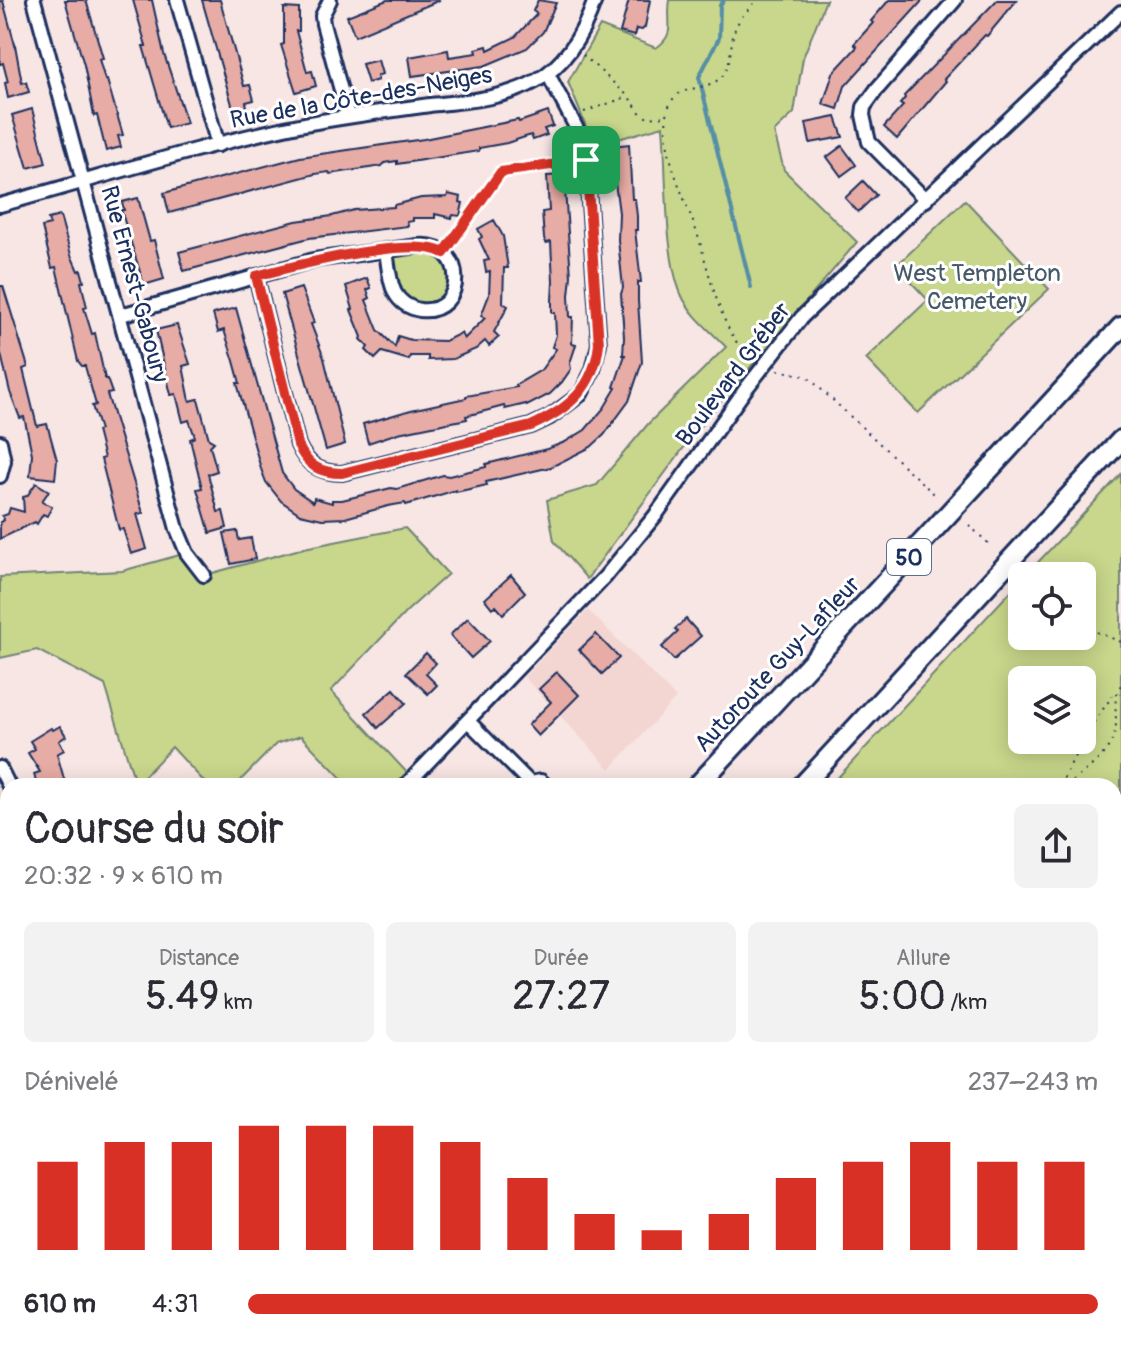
<!DOCTYPE html>
<html lang="fr">
<meta charset="utf-8">
<style>
body{margin:0;font-family:Pangolin,sans-serif;background:#f2f2f3;color:#2b2b33;height:100vh;display:flex;flex-direction:column;font-size:30px;white-space:nowrap}
*{box-sizing:border-box;margin:0}
p{font-size:26px;color:#7c7c81}
.icon{flex:none;width:44px;height:44px;fill:none;stroke:currentColor;stroke-width:2;stroke-linecap:round;stroke-linejoin:round}
.map{position:relative;flex:1;overflow:hidden}
.panel{position:absolute;left:0px;top:778px;width:1122px;height:574px;display:flex;flex-direction:column;background:#fff;border-radius:24px 24px 0 0;box-shadow:0 4px 20px #0003}
.panel>*{flex:none}
.buttons{position:absolute;left:1008px;top:562px;display:grid;gap:16px}
.buttons a{display:grid;place-items:center;width:88px;height:88px;border-radius:12px;background:#fff;box-shadow:0 4px 20px #0003;font-size:40px}
.pin{position:absolute;display:grid;place-items:center;width:68px;height:68px;color:#fff;margin:-34px;border-radius:16px;box-shadow:0 4px 12px #0006}
.round{display:grid;place-items:center;flex:none;width:84px;height:84px;border-radius:12px;background:#f2f2f3}
.headline{display:flex;align-items:center;justify-content:space-between;height:136px;padding:0 24px}
h1{font-size:44px;font-weight:600;line-height:60px}
.metrics{display:grid;grid-template-columns:repeat(3,1fr);gap:12px;height:136px;padding:8px 24px}
.metrics div{display:grid;align-content:center;border-radius:12px;background:#f2f2f3;text-align:center}
.metrics b{font-size:40px;font-weight:600}
.metrics small{font-size:22px;font-weight:400}
.metrics p{font-size:22px}
.chart{height:224px;padding:16px 24px}
.chart p{display:flex;justify-content:space-between}
.chart svg{width:100%;height:144px;margin-top:8px;stroke:#d93025;stroke-width:6}
ul{padding:0 24px;list-style:none;font-size:26px}
li{display:grid;grid-template-columns:128px 96px 1fr;align-items:center;height:60px}
li i{height:20px;border-radius:10px;background:#d93025}
.map>svg:first-child{display:block}
</style>
<div class="map">
<svg width="1121" height="1351" viewBox="0 0 1121 1351">
<rect width="100%" height="100%" fill="#f8e6e4"/>
<filter id="ink" filterUnits="userSpaceOnUse"><feTurbulence type="fractalNoise" baseFrequency=".0125" numOctaves="2"/><feDisplacementMap in="SourceGraphic" scale="16" xChannelSelector="R" yChannelSelector="G"/><feConvolveMatrix kernelMatrix="1 2 1 2 8 2 1 2 1" color-interpolation-filters="sRGB"/></filter>
<g filter="url(#ink)">
<path fill="#f3d5d1" d="M588,610L676,698L610,769L524,677Z"/>
<g fill="#c8d78b" stroke="#728374" stroke-width="2" fill-rule="evenodd">
<path d="M670,0H826L803,58L794,113L774,132L784,170L857,242L696,431L587,579L554,541L547,500L597,485L648,424L726,347C711,331 690,315 681,294C664,254 667,172 663,126L594,146L568,82L600,26L656,48C677,34 666,22 670,0Z"/>
<path d="M965,200L1049,289L918,413L866,359L928,300L896,266Z"/>
<path d="M386,250L444,253L456,284L433,309L401,301Z"/>
<path d="M1121,474V876L1114,908V786H830L1022,579V636H1082V576H1025ZM1022,680H1082V740H1022Z"/>
<path d="M405,528L448,574L407,611L331,691L412,778L405,786H349L301,736L276,744L235,786H208L172,747L136,785L105,685L37,650L0,658V577L122,571L187,553L205,575L304,548Z"/>
<path d="M1114,1215L1121,1222V1351H1063L1064,1344H1114Z"/>
<path d="M315,1344H1023L1022,1351H308Z"/>
</g>
<g fill="none" stroke-linecap="round" stroke-linejoin="round">
<g stroke="#558ea6" stroke-width="4">
<path d="M724,0L720,5L719,38L699,77L751,287"/>
<path d="M568,1351L572,1344"/>
</g>
</g>
<g fill="#e7aca5" stroke="#1b2f5e" stroke-width="2">
<path d="M65,0H86L103,58L99,59L105,80H107L123,135L118,136L121,147L106,151L97,115L94,116L84,65Z"/>
<path d="M133,0H152L164,54L187,123L167,128L143,46H146Z"/>
<path d="M202,0H220L244,86L250,85L254,100L246,102L248,112L235,115Z"/>
<path d="M387,0H440L355,36L347,16Z"/>
<path d="M538,0L556,3L543,32L527,48L484,66L412,76L409,57L448,50L449,57L477,53L476,49L487,46L488,50L515,37L537,14L533,11Z"/>
<path d="M629,0H650L645,27L642,30L636,29L634,36L620,32Z"/>
<path d="M889,0H923L845,86L838,109L823,104L833,73L857,47L854,44L873,23L871,21Z"/>
<path d="M997,0H1017L987,36L985,35L944,79L946,81L897,139L884,127L903,106L900,104L905,98L904,96Z"/>
<path d="M0,1H3L15,45L22,83L26,82L29,92L8,98L5,83L8,82L3,63L0,64Z"/>
<path d="M284,8L299,9V31H296L307,72L312,71L316,86L296,92L281,45L284,44Z"/>
<path d="M378,60L382,74L377,76L378,80L368,83L362,64Z"/>
<path d="M32,109L46,163L28,168L12,115Z"/>
<path d="M548,112L553,126L544,129L547,135L533,140L531,135L507,143L479,148V151L397,164V161L384,163L382,166L330,174L329,172L315,174L169,213L164,193L300,157L424,139L518,120L519,122Z"/>
<path d="M836,117L843,137L810,143L806,123Z"/>
<path d="M629,144L632,199H635L637,216V230H635L641,282H638V301L642,362L629,401L604,435L591,447L551,467L486,482L487,485L474,488L456,492V490L406,505L405,503L388,506L345,518L322,519L300,514L281,501L266,482L261,469L237,383H240L234,361L224,330L218,332L213,314L236,308L282,473L294,489L313,502L314,498L332,503V500H342L391,488L397,489L443,475L449,476L486,467V464L547,449L565,442L585,430L604,408L616,388L614,387L625,355H623L624,337L621,294L623,288L618,240L619,213L611,152L612,146Z"/>
<path d="M842,146L856,165L841,176L827,157Z"/>
<path d="M564,175L571,276L569,295L570,317H573L572,344L576,345L570,363L571,369L562,382L550,394L527,406L526,404L505,409L504,406L466,416L467,419L398,433L368,443L363,424L411,410L466,398V396L517,387L516,385L541,370L556,349L552,347L556,335L555,313H552V300L553,282L551,242L546,243L544,238L542,212L549,211L547,176Z"/>
<path d="M863,181L876,195L858,212L845,198Z"/>
<path d="M448,194L461,197L460,202L463,203L460,216L453,215L452,218L435,214V218H413V221L407,222L408,226L309,238L184,271L179,252L296,221L332,216L354,210L394,207V205L421,198L447,197Z"/>
<path d="M138,198L150,241L154,240L164,279L144,285L121,210H124L122,202Z"/>
<path d="M60,216L71,255L78,271L81,270L84,281L81,282L87,307L84,308L92,334L95,333L105,379H107L112,393L107,394L143,513L137,514L147,549L131,554L123,529L119,530L101,459L104,458L97,431L100,430L92,406L96,405L85,366H82L78,361L56,267L52,268L42,227L50,225L48,219Z"/>
<path d="M494,220L503,236L508,268H504L503,303L508,306L494,332L499,337L489,346L485,341L476,349L453,359L428,360V356H410L409,360L382,352L375,359L366,350L368,347L361,339L362,337L351,310L353,309L346,286L367,278L371,288L367,290L370,298L366,300L378,330L395,347L398,336L411,340L445,341L461,333L464,339L485,318L481,316L489,295L490,271L486,272L484,261L489,260L479,239L482,237L478,229Z"/>
<path d="M0,286H3L28,367L23,369L37,426L47,424L57,460L55,479L30,476L32,454L27,430L24,417L20,418L10,392L0,350Z"/>
<path d="M301,288L314,323L311,324L324,358L345,444L326,450L282,294Z"/>
<path d="M177,325L190,364L183,366L190,401L198,399L209,439L214,442L210,446L217,471L208,474L218,512L223,511L227,528L210,533L197,489L202,488L190,439L195,437L189,420L183,422L176,394L171,395L156,330Z"/>
<path d="M36,483L49,491L42,501L52,507L47,516L43,514L37,524L35,522L0,539V522L4,520L2,516L8,514L10,508L24,512L23,497L27,496Z"/>
<path d="M237,531L239,540L251,538L255,559L231,564L224,533Z"/>
<path d="M511,575L525,592L503,614L496,606L492,608L485,599Z"/>
<path d="M468,618L490,641L471,658L450,635Z"/>
<path d="M686,619L701,636L674,660L662,647L678,632L675,629Z"/>
<path d="M596,634L619,658L602,674L579,650Z"/>
<path d="M426,653L436,663L426,674L437,685L428,694L406,673Z"/>
<path d="M557,672L579,695L538,736L528,725L551,702L539,689Z"/>
<path d="M394,689L406,703L378,728L366,713Z"/>
<path d="M60,726L66,736L59,741L64,750L57,754L66,786H37L34,774L40,772L28,753L35,749L30,741L51,728L53,730Z"/>
</g>
<g fill="none" stroke-linecap="round" stroke-linejoin="round">
<defs>
<g id="minor">
<path d="M34,0L177,529L187,553L204,575"/>
<path d="M177,0L218,145"/>
<path d="M330,0L322,16L323,24L348,116"/>
<path d="M926,200L869,142L863,115L864,107L877,89L955,0"/>
<path d="M0,205C99,178 198,146 299,125C342,117 386,111 430,105C466,101 504,99 536,81C567,64 584,32 595,0"/>
<path d="M256,276L298,445C307,465 320,473 342,473L531,426L550,417L581,394L593,370L599,344L586,160L578,131L548,74"/>
<path d="M121,315L314,260L328,258L418,246C468,241 467,315 420,310C409,308 400,302 395,293C389,281 388,264 386,250"/>
<path d="M0,442L4,461L0,476"/>
<path d="M468,721L530,783L541,781L546,786"/>
<path d="M0,768L9,786"/>
<path d="M405,786L605,577L655,516L745,390L802,317L1121,12"/>
<path d="M1114,971L1121,939"/>
<path d="M0,1186L8,1179"/>
<path d="M1031,1351L1033,1344"/>
</g>
<g id="highway">
<path d="M697,786L1121,327"/>
<path d="M802,786L1121,440"/>
<path d="M175,1351L182,1344"/>
<path d="M280,1351L287,1344"/>
</g>
</defs>
<use href="#minor" stroke="#1b2f5e" stroke-width="18"/>
<use href="#highway" stroke="#1b2f5e" stroke-width="24"/>
<g stroke="#1b2f5e" stroke-width="2" stroke-dasharray="2 6" stroke-linecap="butt">
<path d="M583,55L628,96L642,115L648,118L666,116"/>
<path d="M584,112L627,97"/>
<path d="M452,242L501,172L573,162"/>
<path d="M754,359C722,342 708,266 697,233C685,197 659,150 668,110C674,84 701,92 718,80C733,70 729,45 735,29C739,18 749,9 757,0"/>
<path d="M778,370L802,375L810,379L934,494"/>
<path d="M969,525L991,546"/>
<path d="M1082,626L1121,642"/>
<path d="M1060,786L1086,733L1116,691"/>
<path d="M1066,786C1086,770 1116,752 1116,722C1116,708 1113,698 1121,685"/>
<path d="M836,1344L844,1351"/>
</g>
<use href="#minor" stroke="#fff" stroke-width="12"/>
<use href="#highway" stroke="#fff" stroke-width="18"/>
</g>
</g>
<g fill="none" stroke-linecap="round" stroke-linejoin="round" filter="url(#ink)">
<defs>
<path id="route" d="M586,160L599,344C594,388 569,409 531,426L342,473C320,473 307,466 298,445L256,276C294,266 412,235 444,253L501,172Z"/>
</defs>
<use href="#route" stroke="#fff" stroke-width="16"/>
<use href="#route" stroke="#d93025" stroke-width="10"/>
</g>
<g text-anchor="middle" stroke-width="6" stroke-linejoin="round" paint-order="stroke">
<rect fill="#fff" stroke="#5f6d8e" stroke-width="2" x="887" y="539" width="44" height="36" rx="6"/>
<g font-size="22" font-weight="bold" fill="#1b2f5e">
<text x="909" y="565">50</text>
</g>
<g font-size="24" fill="#1b2f5e" stroke="#fff">
<text transform="translate(361 97) rotate(-10)" y="8">Rue de la Côte-des-Neiges</text>
<text transform="translate(135 284) rotate(75)" y="8">Rue Ernest-Gaboury</text>
<text transform="translate(733 374) rotate(-53)" y="8">Boulevard Gréber</text>
<text transform="translate(777 664) rotate(-47)" y="8">Autoroute Guy-Lafleur</text>
</g>
<g font-size="24" fill="#465969" stroke="#fff">
<text x="977" y="281">West Templeton<tspan x="977" dy="28">Cemetery</tspan></text>
</g>
</g>
</svg>
<div class="buttons">
<a><svg class="icon" aria-label="locate" viewBox="0 0 24 24"><circle cx="12" cy="12" r="6"/><path d="M12 2v4M12 18v4M2 12h4M18 12h4"/></svg></a>
<a><svg class="icon" aria-label="layers" viewBox="0 0 24 24"><path d="M12 4l9 5-9 5-9-5zM3 14l9 5 9-5"/></svg></a>
</div>
<div class="pin" style="left:586px;top:160px;background:#1e9e55"><svg class="icon" aria-label="arrive" viewBox="0 0 24 24"><path d="M6 21V4h12l-3 4 3 4H6"/></svg></div>
<section class="panel">
<div class="headline"><div><h1>Course du soir</h1><p>20:32 · 9 × 610 m</p></div><a class="round"><svg class="icon" aria-label="share" viewBox="0 0 24 24"><path d="M12 15V3M7 8l5-5 5 5M5 13v7h14v-7"/></svg></a></div>
<div class="metrics">
<div><p>Distance</p><b>5.49<small> km</small></b></div>
<div><p>Durée</p><b>27:27</b></div>
<div><p>Allure</p><b>5:00<small> /km</small></b></div>
</div>
<div class="chart"><p><span>Dénivelé</span>237–243 m</p>
<svg viewBox="0 0 160 44" preserveAspectRatio="none"><path d="M5 44V17M15 44V11M25 44V11M35 44V6M45 44V6M55 44V6M65 44V11M75 44V22M85 44V33M95 44V38M105 44V33M115 44V22M125 44V17M135 44V11M145 44V17M155 44V17"/></svg>
</div>
<ul>
<li><b>610 m</b>4:31<i style="width:100%"></i></li>
</ul>
</section>
</div>
